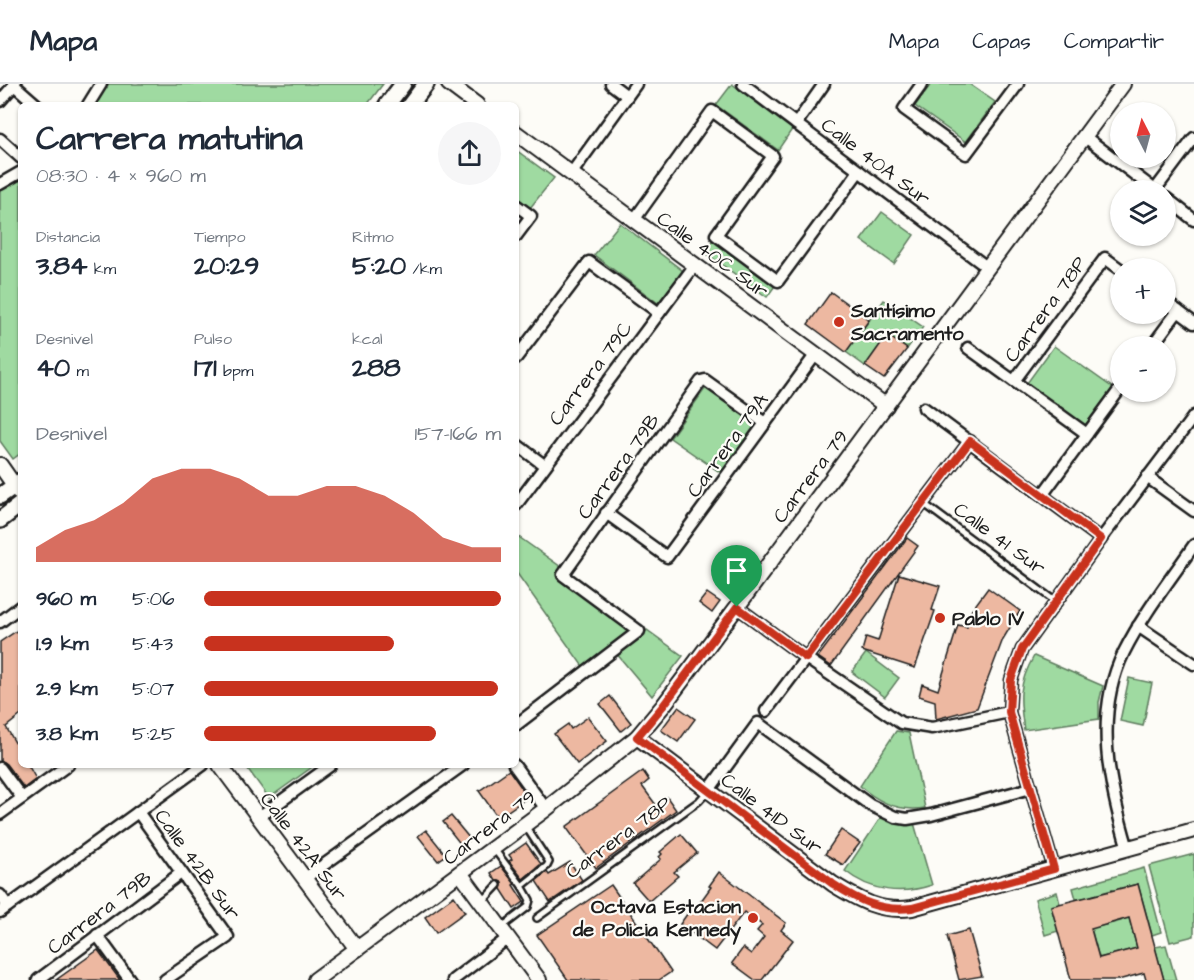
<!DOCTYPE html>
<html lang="es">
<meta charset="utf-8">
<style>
body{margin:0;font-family:"Architects Daughter",sans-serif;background:#f6f6f7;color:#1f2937;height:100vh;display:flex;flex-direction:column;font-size:22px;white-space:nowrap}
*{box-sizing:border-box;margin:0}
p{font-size:20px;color:#747a83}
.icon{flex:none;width:33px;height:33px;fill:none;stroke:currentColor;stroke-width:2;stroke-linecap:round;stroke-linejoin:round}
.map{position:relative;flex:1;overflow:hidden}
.details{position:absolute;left:18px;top:18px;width:501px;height:666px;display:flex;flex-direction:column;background:#fff;border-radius:9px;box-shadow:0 2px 4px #0004}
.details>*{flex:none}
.needle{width:39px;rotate:354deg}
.controls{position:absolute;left:1110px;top:18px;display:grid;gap:12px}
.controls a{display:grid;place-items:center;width:66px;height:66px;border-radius:50%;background:#fff;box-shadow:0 2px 4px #0004;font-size:30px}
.pin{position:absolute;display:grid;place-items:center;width:51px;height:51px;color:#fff;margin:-62px -26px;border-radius:50% 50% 50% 0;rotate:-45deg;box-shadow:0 0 6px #0007}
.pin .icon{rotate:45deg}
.round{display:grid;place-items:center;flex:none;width:63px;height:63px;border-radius:32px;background:#f6f6f7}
.summary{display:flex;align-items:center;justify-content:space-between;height:102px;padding:0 18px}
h1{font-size:33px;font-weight:700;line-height:45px}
.figures{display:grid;grid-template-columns:repeat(3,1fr);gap:9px;height:102px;padding:6px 18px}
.figures div{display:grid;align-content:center}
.figures b{font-size:26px;font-weight:700}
.figures small{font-size:16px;font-weight:400}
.figures p{font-size:16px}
.chart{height:168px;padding:12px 18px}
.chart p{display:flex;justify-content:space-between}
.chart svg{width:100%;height:108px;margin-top:6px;fill:#c8321e;opacity:.7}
ul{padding:0 18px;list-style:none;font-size:20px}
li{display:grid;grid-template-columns:96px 72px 1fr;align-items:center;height:45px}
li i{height:15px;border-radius:8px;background:#c8321e}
header{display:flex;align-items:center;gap:36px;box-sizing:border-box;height:84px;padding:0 30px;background:#fff;border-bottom:2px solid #e0e1e3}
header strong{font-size:28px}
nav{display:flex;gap:33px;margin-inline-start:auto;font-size:21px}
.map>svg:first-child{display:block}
</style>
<header>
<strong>Mapa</strong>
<nav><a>Mapa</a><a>Capas</a><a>Compartir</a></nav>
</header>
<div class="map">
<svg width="1194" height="896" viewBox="0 0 1194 896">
<rect width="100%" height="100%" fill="#fdfcf7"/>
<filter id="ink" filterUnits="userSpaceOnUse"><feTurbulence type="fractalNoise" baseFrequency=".0167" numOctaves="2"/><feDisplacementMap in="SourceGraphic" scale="12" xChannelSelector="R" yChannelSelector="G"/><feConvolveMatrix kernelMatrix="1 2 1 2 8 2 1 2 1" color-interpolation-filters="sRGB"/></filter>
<g filter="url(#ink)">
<g fill="#9fdaa1" stroke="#5e7b5e" stroke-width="1.5" fill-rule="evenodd">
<path d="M105,0H383L367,21H92Z"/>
<path d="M732,0L793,44L778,66L716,21Z"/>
<path d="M931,0H969L995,18L966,58L915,22Z"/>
<path d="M516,66L554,94L530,124L516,113Z"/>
<path d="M21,95V369L13,375L0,357V105Z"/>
<path d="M882,128L914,151L894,180L861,156Z"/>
<path d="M620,139L683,187L658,219L594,171Z"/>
<path d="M714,154L777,199L767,213L704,168Z"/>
<path d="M884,216L923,243L907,265L887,251L865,282L846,268Z"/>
<path d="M1054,262L1113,304L1085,342L1027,299Z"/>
<path d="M707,302L758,337L721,389L670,354Z"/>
<path d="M516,451L561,483L556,490L640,553L647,546L683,572L652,612L611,563L584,584L516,488Z"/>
<path d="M866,569L899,594L885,613L852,588Z"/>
<path d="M1034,572L1103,602L1099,618V635L1024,646C1019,614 1018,600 1034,572Z"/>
<path d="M1129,594L1152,599L1143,642L1120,637Z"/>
<path d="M896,647L909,649L925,724C900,728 879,719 860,702Z"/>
<path d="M245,681H315L269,714Z"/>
<path d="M881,733L892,738L914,739L932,801C902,811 871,808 845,787Z"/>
<path d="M1194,770V852L1170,858L1149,782Z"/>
<path d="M1144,784L1161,848L1152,851L1138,800L1121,804L1137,864L1099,874L1083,814L1076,815L1073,804ZM1112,806L1121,837L1100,842L1091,812Z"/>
<path d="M1057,808L1060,820L1051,822L1058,847L1045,851L1035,815Z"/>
<path d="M1166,861L1176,896H1164L1155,863Z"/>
</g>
<g fill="#edb8a1" stroke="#1c1c1c" stroke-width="1.5" fill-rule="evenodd">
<path d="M831,208L869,236L846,268L808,240Z"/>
<path d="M887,251L907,265L884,295L865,282Z"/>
<path d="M907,454L918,462L831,582L818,573Z"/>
<path d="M899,490L940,502L932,526L935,527L915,584L862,567L866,553L878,557Z"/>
<path d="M988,504L1020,527L1003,555L977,624L936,635L935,617L919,612L922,600L938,606L958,541L967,543L971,527Z"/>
<path d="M707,509L720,518L712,529L699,519Z"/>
<path d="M21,544V631L6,643L21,669V681H28L36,695L24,704L6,680L0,676V558Z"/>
<path d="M610,612L631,639L621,647L600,620Z"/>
<path d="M678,623L695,635L678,658L661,646Z"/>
<path d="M588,633L607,657L577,680L554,650L568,640L571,645Z"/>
<path d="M509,686L528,713L498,734L479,707Z"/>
<path d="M643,687L649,696L642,702L656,721L667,713L676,726L596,784L566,743Z"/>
<path d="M451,732L470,755L462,762L443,738Z"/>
<path d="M426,746L446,771L438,777L418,752Z"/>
<path d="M841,746L860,759L843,781L825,770Z"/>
<path d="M681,750L697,769L674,788L678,792L649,817L633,799L661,775L659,773L662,770L660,768Z"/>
<path d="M526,759L541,780L523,795L509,777L512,775L509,771Z"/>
<path d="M570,778L582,796L550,818L536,797L547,788L549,791Z"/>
<path d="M501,782L515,800L513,801L524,818L514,825L501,805L502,798L496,797L491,789Z"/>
<path d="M719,788L786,839L781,846L793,856L762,896H755L732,879L743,864L751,870L764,853L757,847L762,841L744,828L715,866L680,840L690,826L693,828L711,803L709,802Z"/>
<path d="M1138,800L1164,896H1146L1144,889L1118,896H1071L1051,822ZM1129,834L1137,864L1099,874L1091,845Z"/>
<path d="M611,801L671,888L659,896H568L537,851Z"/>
<path d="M454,812L465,828L436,849L425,833Z"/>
<path d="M969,846L982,892L959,896L947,852Z"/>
<path d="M98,866L120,896H56Z"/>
</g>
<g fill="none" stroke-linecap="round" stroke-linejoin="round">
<defs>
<g id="lane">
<path d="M923,419L1056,518"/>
<path d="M494,765L522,802"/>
<path d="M483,817L498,801"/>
<path d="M537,834L699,717L708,707"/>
<path d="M502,843L528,823L530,816L522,802L547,782L549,778L526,743"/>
</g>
<g id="street">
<path d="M13,0L37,21"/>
<path d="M611,0L627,12"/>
<path d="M743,0L988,184"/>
<path d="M922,0L904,25L966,70L1018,0"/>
<path d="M0,17L15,0"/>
<path d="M88,21L101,0"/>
<path d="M796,40L824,0"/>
<path d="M1084,52L1155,106"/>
<path d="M0,55L21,74"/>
<path d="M571,90L636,0"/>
<path d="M0,100L21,88"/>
<path d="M1155,106L1194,54"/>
<path d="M1166,114L1194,136"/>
<path d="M516,121L531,132L516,152"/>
<path d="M634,136L712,27L773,72L716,151L778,197L859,87"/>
<path d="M1166,218L1194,239"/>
<path d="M1152,262L1178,227"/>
<path d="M968,264L1087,350"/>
<path d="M516,274L589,178L659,229"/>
<path d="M1014,297L1105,174L1120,185"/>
<path d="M924,324L1101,455"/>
<path d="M516,360L544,381"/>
<path d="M1147,393L1194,427"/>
<path d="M1043,410L1120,305"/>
<path d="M516,421L695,181"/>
<path d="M606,429L667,473L816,270"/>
<path d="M737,523L806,574L901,639L932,644L1009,628"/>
<path d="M0,538L21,522"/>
<path d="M1138,542L1194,580"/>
<path d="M766,627L970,357"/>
<path d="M516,641L639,547L563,491L701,297L705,296L765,339"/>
<path d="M514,681L546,725"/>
<path d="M0,684L22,714"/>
<path d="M709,706L758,639L870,721L895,733L907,735L931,731L1031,704"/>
<path d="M138,728L228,853L165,896"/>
<path d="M0,730L68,681"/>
<path d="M259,733L331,681"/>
<path d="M1128,765C1109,701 1093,631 1124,568C1143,530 1170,496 1194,461"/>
<path d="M1054,785L1009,628L1011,596L1022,565L1101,455L1194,332"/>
<path d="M304,795L463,681"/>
<path d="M0,811L8,822"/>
<path d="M0,828L203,681"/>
<path d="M97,851L130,896"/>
<path d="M38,896L181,789"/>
<path d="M453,896L508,854"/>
</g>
<g id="secondary">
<path d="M449,0L477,21"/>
<path d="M516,49L886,322"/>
<path d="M0,381L21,411"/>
<path d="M637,653L833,800C859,816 881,829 912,824L1194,746"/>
<path d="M220,681L357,865"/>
<path d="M460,789L539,896"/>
<path d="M315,896L546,725L637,653L663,622L737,523L1123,0"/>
</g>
<g id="primary">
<path d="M387,21L403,0"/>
<path d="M410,21L426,0"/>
<path d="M0,412L21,397"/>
<path d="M0,436L21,420"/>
</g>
</defs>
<use href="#lane" stroke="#1c1c1c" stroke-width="10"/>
<use href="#street" stroke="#1c1c1c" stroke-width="15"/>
<use href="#secondary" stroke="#1c1c1c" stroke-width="18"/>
<use href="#primary" stroke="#1c1c1c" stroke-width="20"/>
<use href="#lane" stroke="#fdfcf7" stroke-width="5"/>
<use href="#street" stroke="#fdfcf7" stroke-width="10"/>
<use href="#secondary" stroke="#fdfcf7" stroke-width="14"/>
<use href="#primary" stroke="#fdfcf7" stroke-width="15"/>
</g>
</g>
<g fill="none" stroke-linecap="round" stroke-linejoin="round" filter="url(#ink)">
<defs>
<path id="route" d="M970,357L1101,455L1022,565L1011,596L1009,628L1054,785L912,824C881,828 859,817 833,800L637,653L663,622L737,523L806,574Z"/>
</defs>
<use href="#route" stroke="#fff" stroke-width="12"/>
<use href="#route" stroke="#c8321e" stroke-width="8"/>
</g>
<g fill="#c8321e" stroke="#fdfcf7" stroke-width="2">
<circle cx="839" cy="238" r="6"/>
<circle cx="940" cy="534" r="6"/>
<circle cx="753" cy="834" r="6"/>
</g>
<g text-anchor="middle" stroke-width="4.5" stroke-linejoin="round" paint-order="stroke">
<g font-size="20" fill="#1c1c1c" stroke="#fdfcf7">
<text transform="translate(876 77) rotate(37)" y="7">Calle 40A Sur</text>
<text transform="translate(713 170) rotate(36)" y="7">Calle 40C Sur</text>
<text transform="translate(1045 225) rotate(-54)" y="7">Carrera 78P</text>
<text transform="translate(590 289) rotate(-53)" y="7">Carrera 79C</text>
<text transform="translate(727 361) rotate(-54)" y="7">Carrera 79A</text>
<text transform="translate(618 382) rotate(-54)" y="7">Carrera 79B</text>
<text transform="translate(810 392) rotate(-53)" y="7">Carrera 79</text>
<text transform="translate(1000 454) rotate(36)" y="7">Calle 41 Sur</text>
<text transform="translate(772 729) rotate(37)" y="7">Calle 41D Sur</text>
<text transform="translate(489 743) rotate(-37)" y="7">Carrera 79</text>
<text transform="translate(618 753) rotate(-36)" y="7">Carrera 78P</text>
<text transform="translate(304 762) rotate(53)" y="7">Calle 42A Sur</text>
<text transform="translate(198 780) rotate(54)" y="7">Calle 42B Sur</text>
<text transform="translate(99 828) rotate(-37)" y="7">Carrera 79B</text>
</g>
<g font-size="20" font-weight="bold" fill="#1c1c1c" stroke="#fdfcf7" text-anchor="start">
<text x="851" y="233">Santísimo<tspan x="851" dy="23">Sacramento</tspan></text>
<text x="952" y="541">Pablo IV</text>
<text x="741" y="829" text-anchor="end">Octava Estacion<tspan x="741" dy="23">de Policia Kennedy</tspan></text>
</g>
</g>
</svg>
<div class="controls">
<a><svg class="needle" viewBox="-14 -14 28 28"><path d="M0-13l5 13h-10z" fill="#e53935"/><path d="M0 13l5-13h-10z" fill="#747a83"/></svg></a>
<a><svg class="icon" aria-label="layers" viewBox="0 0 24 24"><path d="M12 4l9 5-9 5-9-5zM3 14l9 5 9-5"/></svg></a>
<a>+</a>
<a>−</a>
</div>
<div class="pin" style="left:737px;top:523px;background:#1e9e55"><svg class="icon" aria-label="arrive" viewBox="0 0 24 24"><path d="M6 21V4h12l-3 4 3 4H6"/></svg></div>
<section class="details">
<div class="summary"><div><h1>Carrera matutina</h1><p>08:30 · 4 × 960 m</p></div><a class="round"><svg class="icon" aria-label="share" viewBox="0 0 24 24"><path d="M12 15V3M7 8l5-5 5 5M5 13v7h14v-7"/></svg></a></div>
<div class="figures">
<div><p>Distancia</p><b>3.84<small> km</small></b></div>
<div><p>Tiempo</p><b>20:29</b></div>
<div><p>Ritmo</p><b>5:20<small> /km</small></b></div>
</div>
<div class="figures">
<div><p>Desnivel</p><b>40<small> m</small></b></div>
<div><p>Pulso</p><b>171<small> bpm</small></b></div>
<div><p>kcal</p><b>288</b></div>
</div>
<div class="chart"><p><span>Desnivel</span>157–166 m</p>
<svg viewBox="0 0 160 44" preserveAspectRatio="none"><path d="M0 44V38L10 31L20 27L30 20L40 10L50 6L60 6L70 10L80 17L90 17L100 13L110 13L120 17L130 24L140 34L150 38L160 38V44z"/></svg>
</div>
<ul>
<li><b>960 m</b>5:06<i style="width:100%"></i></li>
<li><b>1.9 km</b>5:43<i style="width:64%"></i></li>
<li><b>2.9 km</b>5:07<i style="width:99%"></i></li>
<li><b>3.8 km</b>5:25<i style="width:78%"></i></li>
</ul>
</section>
</div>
